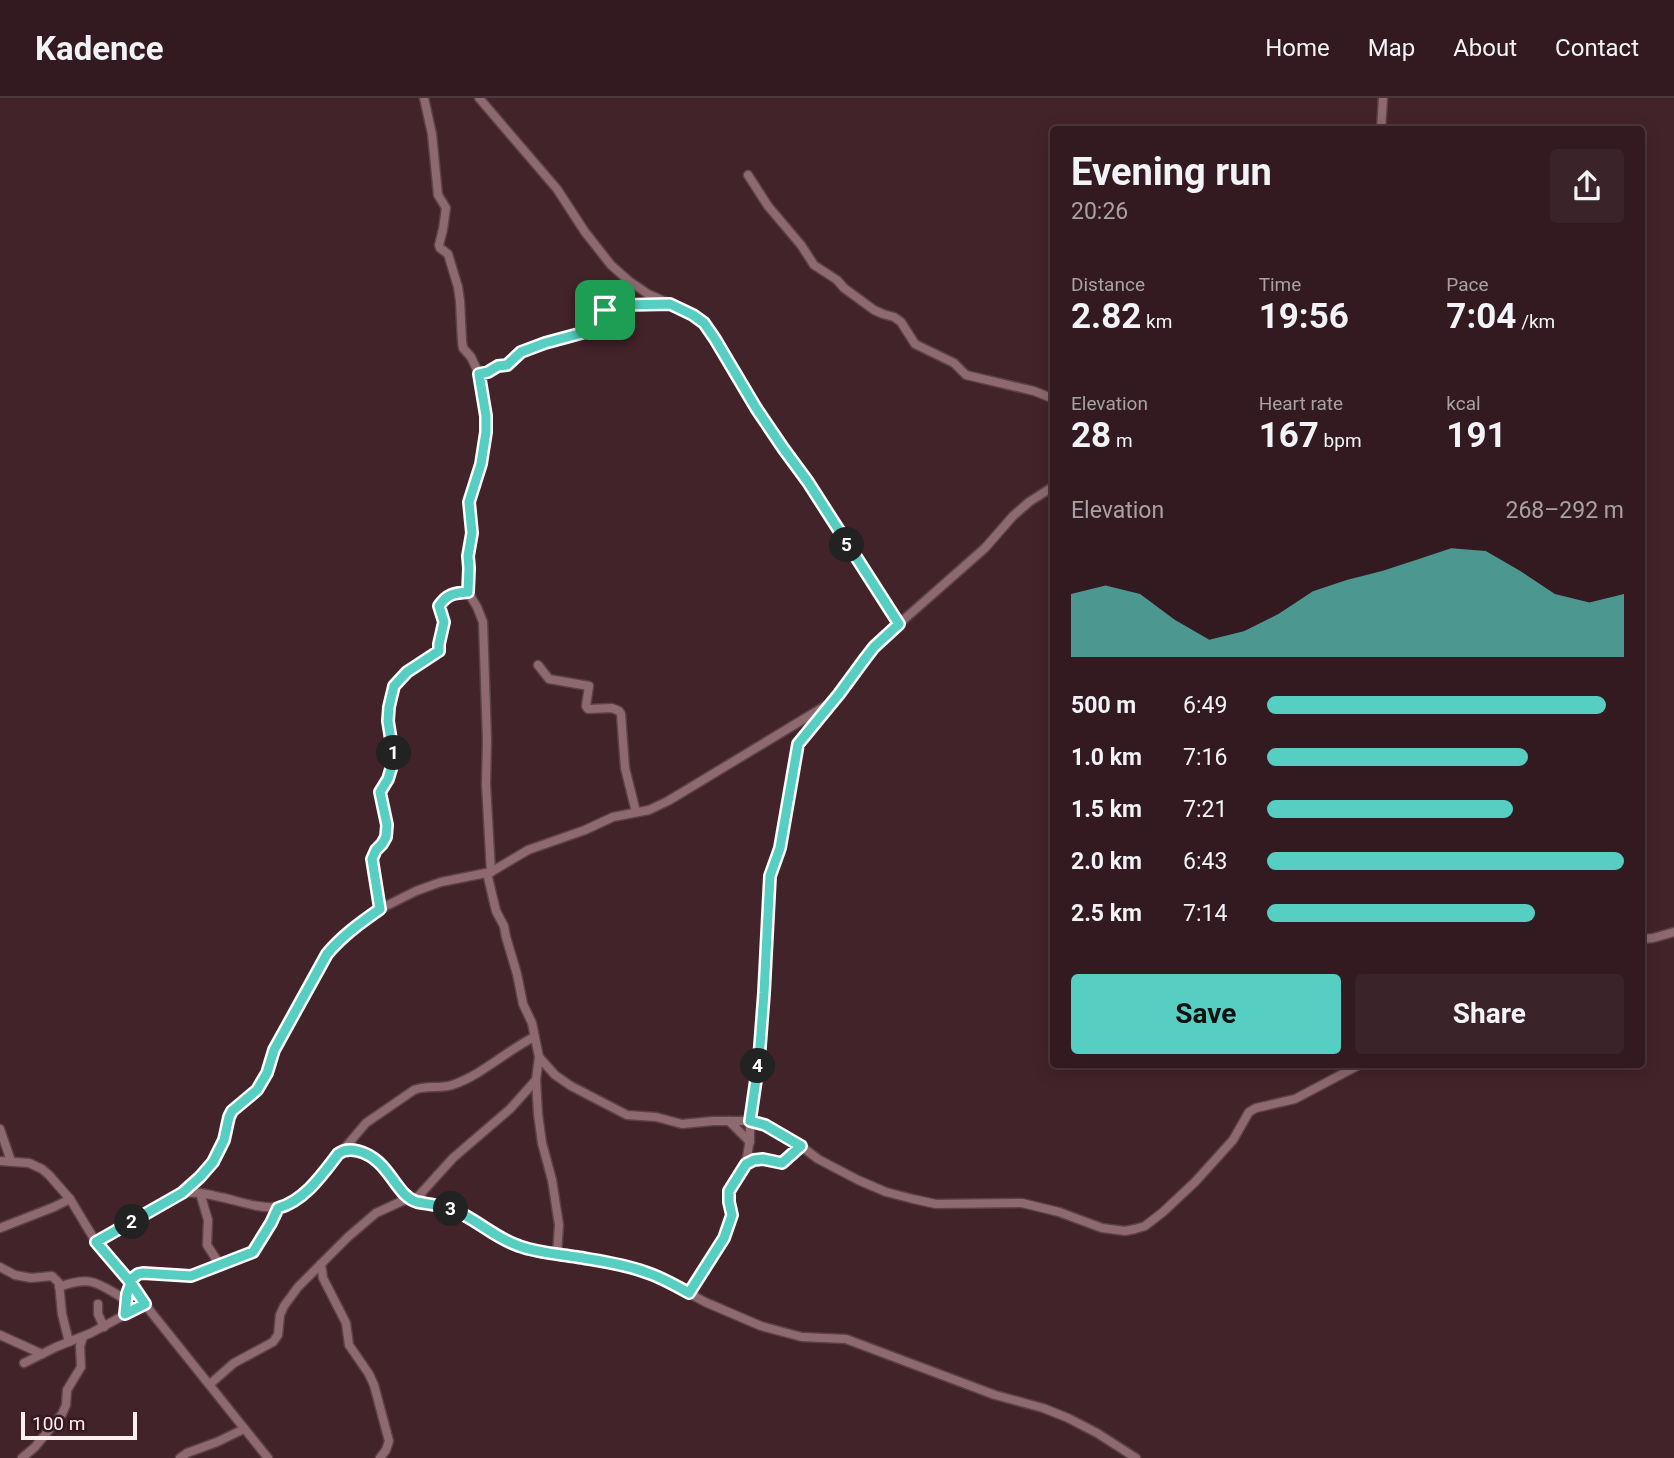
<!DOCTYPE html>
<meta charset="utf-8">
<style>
body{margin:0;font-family:Roboto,sans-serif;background:#3a2329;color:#f1f3f6;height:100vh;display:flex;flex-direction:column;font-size:26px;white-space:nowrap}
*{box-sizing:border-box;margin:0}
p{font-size:23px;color:#a8a1a5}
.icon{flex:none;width:38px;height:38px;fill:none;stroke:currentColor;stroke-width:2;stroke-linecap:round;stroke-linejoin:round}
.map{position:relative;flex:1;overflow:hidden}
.side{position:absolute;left:1050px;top:28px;width:595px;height:942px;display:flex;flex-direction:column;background:#321a20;border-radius:7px;box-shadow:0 4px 18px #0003,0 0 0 2px #4d383e}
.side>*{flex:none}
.scale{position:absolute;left:21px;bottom:18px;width:116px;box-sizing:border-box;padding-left:7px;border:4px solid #fceff1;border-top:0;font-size:19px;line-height:24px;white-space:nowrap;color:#fceff1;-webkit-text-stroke:5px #381921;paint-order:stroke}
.pin{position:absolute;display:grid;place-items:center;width:60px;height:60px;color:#fff;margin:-30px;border-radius:14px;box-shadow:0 4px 10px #0006}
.km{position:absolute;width:35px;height:35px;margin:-18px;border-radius:50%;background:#222;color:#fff;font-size:19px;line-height:35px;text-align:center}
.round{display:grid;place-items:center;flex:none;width:74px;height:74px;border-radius:7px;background:#3a2329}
.overview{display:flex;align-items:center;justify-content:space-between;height:119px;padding:0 21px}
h1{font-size:38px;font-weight:700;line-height:52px}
.stats{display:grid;grid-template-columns:repeat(3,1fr);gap:10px;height:119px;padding:7px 21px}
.stats div{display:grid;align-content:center}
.stats b{font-size:35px;font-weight:700}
.stats small{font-size:19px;font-weight:400}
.stats p{font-size:19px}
.chart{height:196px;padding:14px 21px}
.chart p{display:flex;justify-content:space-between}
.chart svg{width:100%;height:126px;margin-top:7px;fill:#57cec2;opacity:.7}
.button{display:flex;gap:14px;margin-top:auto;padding:14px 21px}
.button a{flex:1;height:80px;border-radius:7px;background:#57cec2;color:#111;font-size:28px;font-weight:700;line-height:80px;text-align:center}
.button a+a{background:#3a2329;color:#f1f3f6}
ul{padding:0 21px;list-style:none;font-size:23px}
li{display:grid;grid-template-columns:112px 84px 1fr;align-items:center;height:52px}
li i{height:18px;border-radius:9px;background:#57cec2}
header{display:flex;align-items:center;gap:42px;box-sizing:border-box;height:98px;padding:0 35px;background:#321a20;border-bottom:2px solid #4d383e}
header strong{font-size:33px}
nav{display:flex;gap:38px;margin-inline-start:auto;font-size:24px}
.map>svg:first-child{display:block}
</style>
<header>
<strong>Kadence</strong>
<nav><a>Home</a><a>Map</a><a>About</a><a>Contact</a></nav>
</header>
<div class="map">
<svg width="1674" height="1360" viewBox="0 0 1674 1360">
<rect width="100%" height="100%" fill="#43232a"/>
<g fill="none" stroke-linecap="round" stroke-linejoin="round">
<defs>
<g id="street">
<path d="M424,0L432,36L438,97L446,110L443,131L439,147L440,150L448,156L458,189L460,203L462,243L463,250L471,259L479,276L486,318V334L481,366L469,404L472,435L468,458L469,470L468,494L477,509L483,524L487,642L486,686L491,774"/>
<path d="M479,0L557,91L585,134L611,167L629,183L648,196L684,212L704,225L738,278L756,310L783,350L808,384L899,526"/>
<path d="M1381,32L1383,0"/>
<path d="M748,77L768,108L801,147L814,167L837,182L844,190L874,212L883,216L894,219L901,224L915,246L954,265L966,277L1034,293L1054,301"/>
<path d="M479,276L492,272L498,268L507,267L521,254L545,245L582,235C586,231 588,225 592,221C609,201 644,207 668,206"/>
<path d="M538,567L549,581L589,588L586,608L588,611L612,610L619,613L621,616L625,670L636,714"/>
<path d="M487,775L496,813L504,828L506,839L517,876L523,906L532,925L539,959L555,977L571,988L627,1017L656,1019L682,1026L713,1023H750L765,1027L793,1042L818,1061L858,1082L886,1094L913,1101L936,1106L1022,1105L1059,1114L1102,1130L1125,1133L1135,1131L1145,1128L1163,1114L1195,1084L1233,1042L1249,1014L1256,1010L1295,1001L1361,966"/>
<path d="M380,811L372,761L376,752L382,746L386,739L387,727L380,694L388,681L394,661L388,623L389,609L394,588L407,574L439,553C439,543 444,534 444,525C444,517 442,520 440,514C434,498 458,495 468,494"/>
<path d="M1642,841L1653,840L1674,834"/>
<path d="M539,959L536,982L538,1016L542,1045L552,1082L559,1127L557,1156"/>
<path d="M729,1023L750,1044"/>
<path d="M0,1031L11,1063"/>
<path d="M343,1052L366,1025L414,992C427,987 440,991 452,987C482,977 506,953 534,939"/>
<path d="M0,1063L29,1065L42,1071L49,1077L70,1101L96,1144L129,1183L151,1214L268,1360"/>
<path d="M746,1066C759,1060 768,1062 782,1065L801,1049"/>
<path d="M182,1095L200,1079L213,1064L224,1042L226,1028L232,1013L257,992L267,975L274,952L313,885L321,866L338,843L350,832L380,811L416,793L441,784L491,774L528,752L585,732L613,719L649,712L668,703L832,604L839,596L864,562L884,539L985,450L1013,418L1029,404L1054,388"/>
<path d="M200,1095L208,1122L207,1147L220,1167"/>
<path d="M414,1103L453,1060L510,1011L536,982"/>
<path d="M0,1130L54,1109L70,1101"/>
<path d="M96,1144L182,1095C197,1093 210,1097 225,1100C241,1104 261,1111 278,1109C301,1107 325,1073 338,1056L343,1052L356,1053L375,1061L385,1070L409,1100L414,1103L447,1109L463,1116L493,1137L521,1149L629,1169L663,1181L705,1204L761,1228L802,1239L846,1241L995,1297L1043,1310L1068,1320L1097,1335L1136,1360"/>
<path d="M321,1166L323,1180L346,1225L349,1247L369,1276L374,1287L389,1343L386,1352L380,1360"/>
<path d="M0,1169L15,1177L31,1180L52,1178L59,1185L62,1216L69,1244"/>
<path d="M129,1183L140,1175L191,1178L253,1154L271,1125L278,1110"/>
<path d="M59,1189C95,1176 98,1187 127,1202"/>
<path d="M689,1195L724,1140L732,1117L729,1104V1093L746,1066L750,1040V1023L762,929L770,778L780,749L798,646L829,608"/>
<path d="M98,1206V1216L104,1229"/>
<path d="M125,1216L127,1196L131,1185"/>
<path d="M0,1237L42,1256"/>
<path d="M24,1265L56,1249L91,1235L145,1206"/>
<path d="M210,1286L234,1265L273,1244L278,1237L280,1217L284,1208L298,1189L348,1139L376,1115L409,1100"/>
<path d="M22,1360L35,1349L62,1316L66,1307L67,1292L81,1269L80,1248L83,1239"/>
<path d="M180,1360L187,1355L217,1344L244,1331"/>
</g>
</defs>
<use href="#street" stroke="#5b4248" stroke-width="11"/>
<use href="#street" stroke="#8f6970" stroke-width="8"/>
</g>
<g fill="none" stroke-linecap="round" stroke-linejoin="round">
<defs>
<path id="route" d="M605,212L593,220L582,235L545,245L521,254L507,267L498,268L488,274L479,276L486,318V334L481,366L469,404L472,435L468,458L469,470L468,494C454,495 447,496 439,508L444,524L439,546V553L407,574L394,588L389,609L388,623L394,661L388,681L380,694L387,727L386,739L382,746L376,752L372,761L380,811C360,825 342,838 327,856L274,952L267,975L257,992L232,1013L229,1019L224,1042L213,1064L200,1079L182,1095L96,1144L131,1185L127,1196L125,1216L145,1206L131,1185L129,1183L138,1176L143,1175L191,1178L253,1154L271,1125L278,1110C304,1103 322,1077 338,1056C344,1051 350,1051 358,1053C390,1061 395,1098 417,1104C433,1107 449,1108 464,1117C483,1127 498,1141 519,1148C538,1155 558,1156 577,1159C600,1163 624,1166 645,1174C661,1179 675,1187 689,1195L724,1140L732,1117L729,1104V1093L746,1066L754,1062L763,1061L782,1065L801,1048L765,1027L750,1023L759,961L764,895L770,778L780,750L798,646L839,596L864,562L874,549L899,526L808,384L783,350L756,310L715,241L704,225L693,217L670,206L624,207L605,212"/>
</defs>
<use href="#route" stroke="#fff" stroke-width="14"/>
<use href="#route" stroke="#57cec2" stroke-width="9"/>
</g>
</svg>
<div class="scale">100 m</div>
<div class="pin" style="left:605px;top:212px;background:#1e9e55"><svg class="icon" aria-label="arrive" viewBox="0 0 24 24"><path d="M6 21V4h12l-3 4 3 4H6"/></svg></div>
<b class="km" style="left:394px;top:655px">1</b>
<b class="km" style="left:132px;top:1124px">2</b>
<b class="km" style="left:451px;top:1111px">3</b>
<b class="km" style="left:758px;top:968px">4</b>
<b class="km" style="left:847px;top:447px">5</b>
<section class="side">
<div class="overview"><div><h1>Evening run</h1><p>20:26</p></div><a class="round"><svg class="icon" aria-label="share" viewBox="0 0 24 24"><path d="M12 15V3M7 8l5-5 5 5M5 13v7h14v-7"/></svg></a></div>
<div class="stats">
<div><p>Distance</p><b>2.82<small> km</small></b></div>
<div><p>Time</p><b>19:56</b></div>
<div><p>Pace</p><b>7:04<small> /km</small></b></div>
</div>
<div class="stats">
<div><p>Elevation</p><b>28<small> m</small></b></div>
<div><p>Heart rate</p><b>167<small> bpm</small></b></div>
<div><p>kcal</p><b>191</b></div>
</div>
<div class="chart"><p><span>Elevation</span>268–292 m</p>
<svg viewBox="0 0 160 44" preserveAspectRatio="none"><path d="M0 44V22L10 19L20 22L30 31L40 38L50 35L60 29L70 21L80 17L90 14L100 10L110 6L120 7L130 14L140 22L150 25L160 22V44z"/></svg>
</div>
<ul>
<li><b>500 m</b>6:49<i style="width:95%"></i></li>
<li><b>1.0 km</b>7:16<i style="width:73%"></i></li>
<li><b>1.5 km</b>7:21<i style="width:69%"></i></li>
<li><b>2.0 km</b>6:43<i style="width:100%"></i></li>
<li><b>2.5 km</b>7:14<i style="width:75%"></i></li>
</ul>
<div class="button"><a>Save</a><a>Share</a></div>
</section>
</div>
